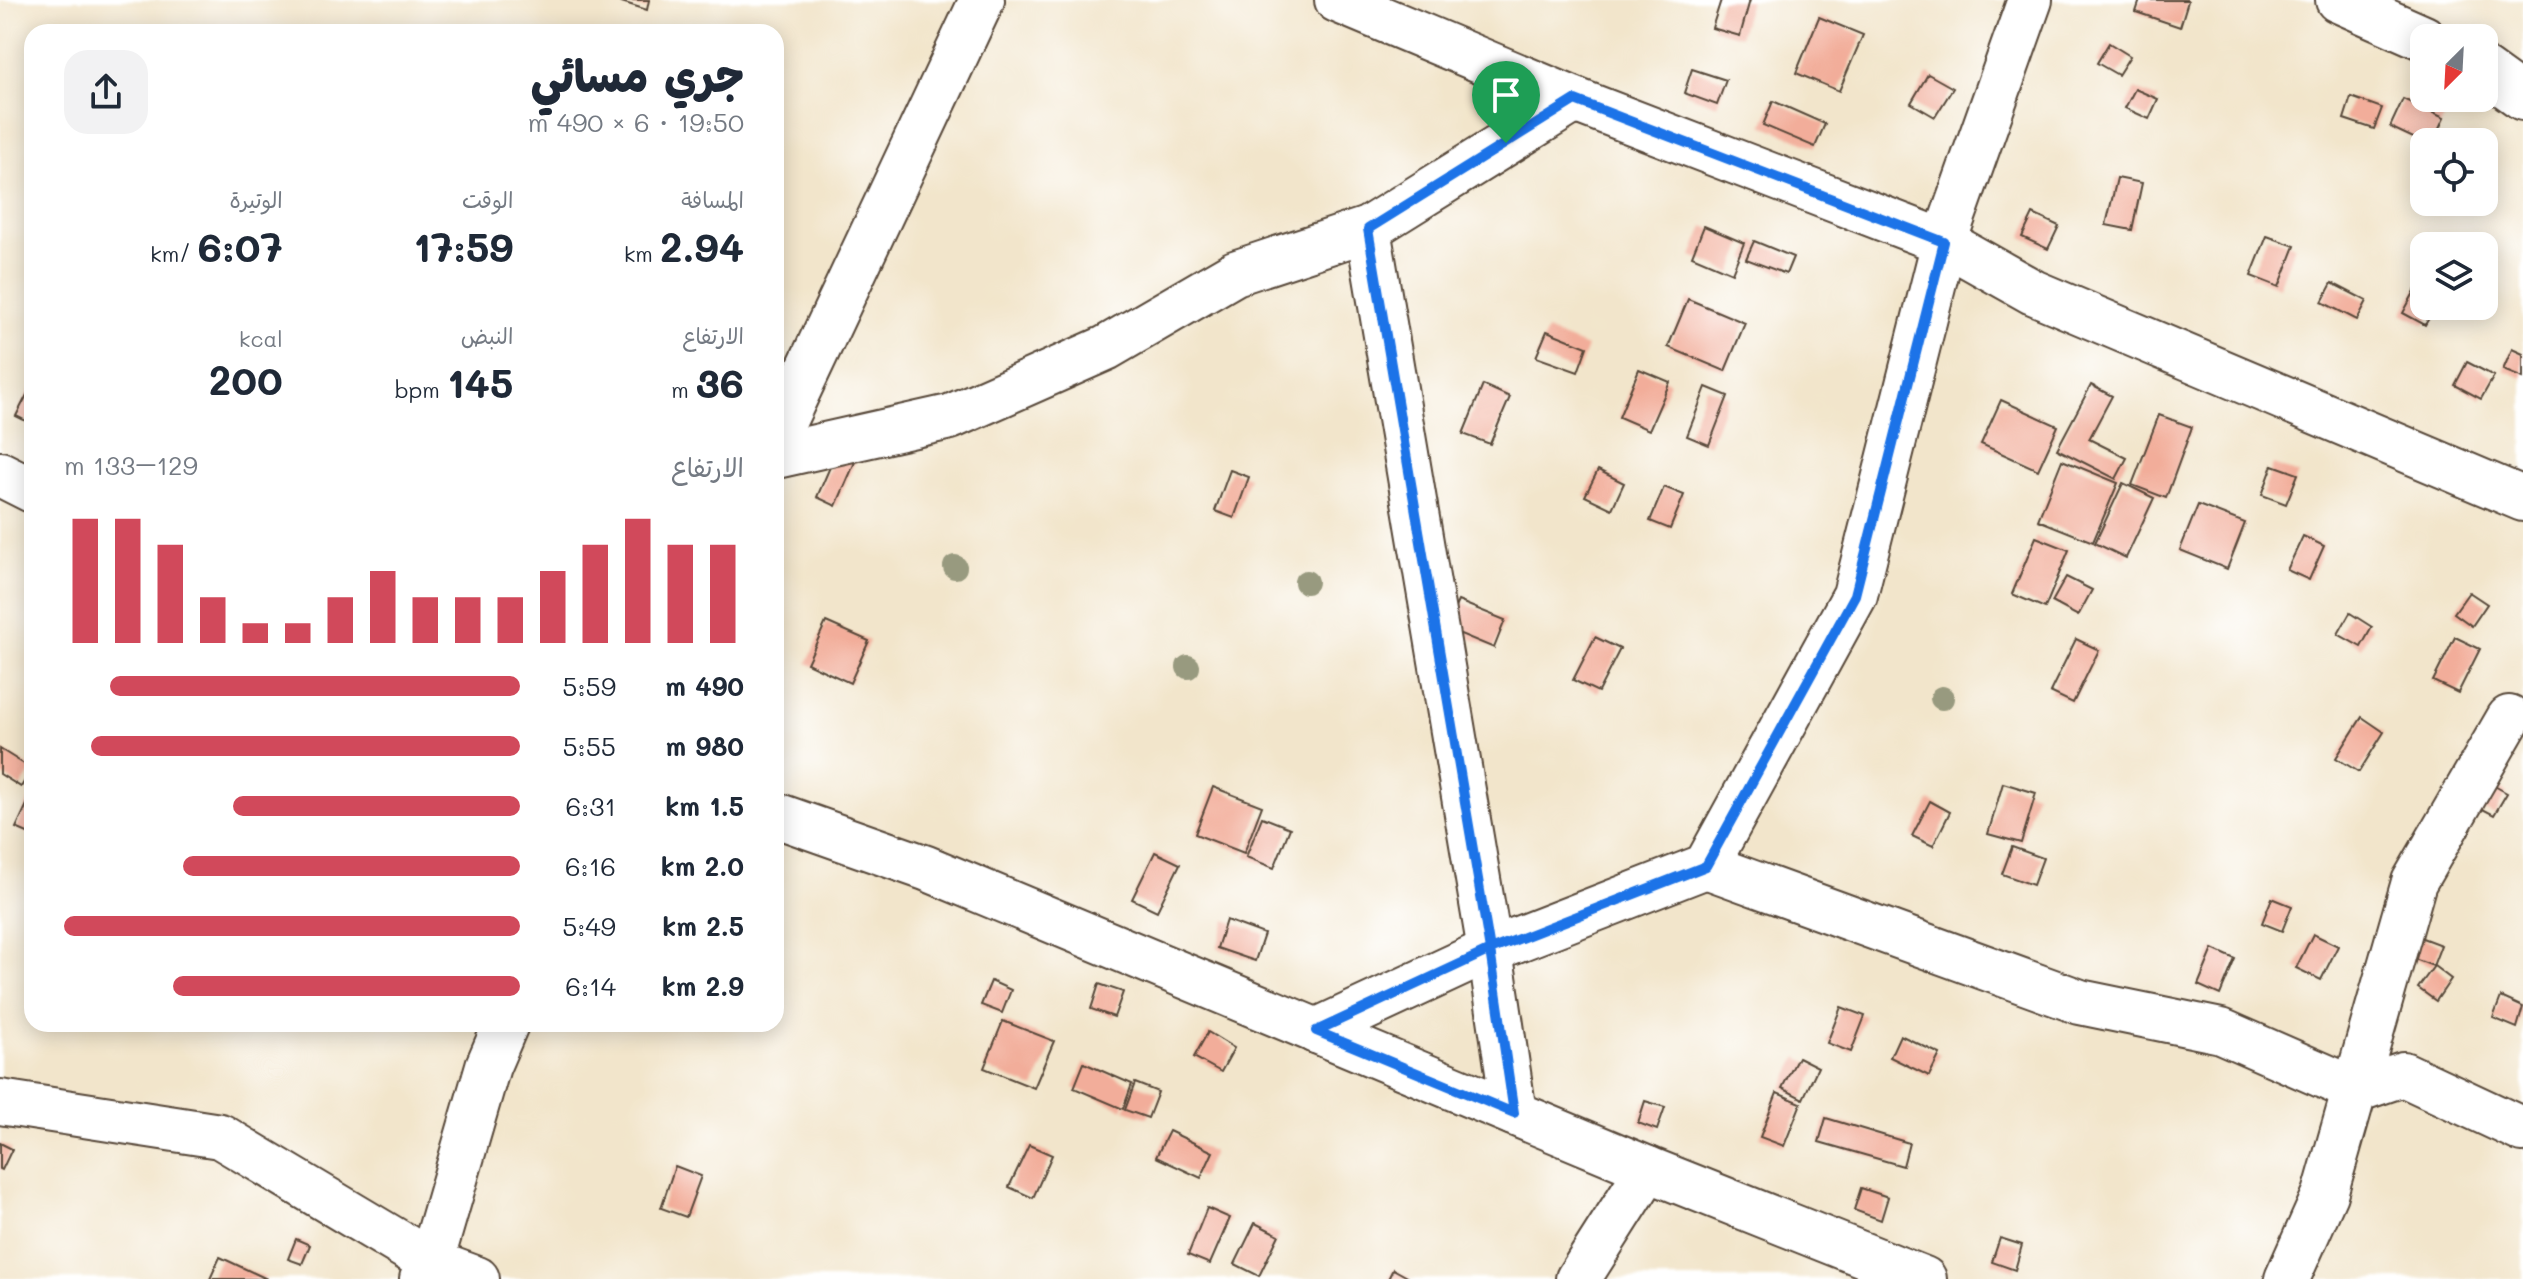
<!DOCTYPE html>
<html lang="ar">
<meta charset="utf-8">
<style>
body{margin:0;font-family:Mali,"Playpen Sans Arabic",sans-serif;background:#f2f2f3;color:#1f2937;direction:rtl;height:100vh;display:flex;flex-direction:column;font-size:30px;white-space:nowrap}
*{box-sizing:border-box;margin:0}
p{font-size:26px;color:#747a83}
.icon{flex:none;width:44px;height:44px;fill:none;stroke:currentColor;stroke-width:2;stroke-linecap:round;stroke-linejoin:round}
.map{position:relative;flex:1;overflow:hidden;direction:ltr}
.sheet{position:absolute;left:24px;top:24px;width:760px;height:1008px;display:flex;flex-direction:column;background:#fff;border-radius:24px;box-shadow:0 4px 20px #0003;direction:rtl}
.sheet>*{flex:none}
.needle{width:52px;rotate:204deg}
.fabs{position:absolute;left:2410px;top:24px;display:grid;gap:16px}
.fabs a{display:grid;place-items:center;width:88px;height:88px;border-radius:16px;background:#fff;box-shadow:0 4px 20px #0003;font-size:40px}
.pin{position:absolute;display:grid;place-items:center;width:68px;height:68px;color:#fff;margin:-82px -34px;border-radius:50% 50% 50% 0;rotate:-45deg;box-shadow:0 0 8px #0007}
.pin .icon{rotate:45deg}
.round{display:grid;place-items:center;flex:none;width:84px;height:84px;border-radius:24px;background:#f2f2f3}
.head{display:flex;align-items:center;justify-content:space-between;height:136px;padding:0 40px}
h1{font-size:44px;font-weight:800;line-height:60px}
.metrics{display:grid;grid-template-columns:repeat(3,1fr);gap:12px;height:136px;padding:8px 40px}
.metrics div{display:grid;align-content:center}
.metrics b{font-size:40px;font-weight:800}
.metrics small{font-size:22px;font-weight:400}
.metrics p{font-size:22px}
.chart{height:224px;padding:16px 40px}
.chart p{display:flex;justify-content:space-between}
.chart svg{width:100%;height:144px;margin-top:8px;stroke:#d1495b;stroke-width:6}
ul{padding:0 40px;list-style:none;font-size:26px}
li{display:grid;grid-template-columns:128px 96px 1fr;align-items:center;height:60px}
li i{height:20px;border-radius:10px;background:#d1495b}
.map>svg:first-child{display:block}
</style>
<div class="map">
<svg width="2523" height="1279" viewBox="0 0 2523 1279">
<rect width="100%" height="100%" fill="#fff"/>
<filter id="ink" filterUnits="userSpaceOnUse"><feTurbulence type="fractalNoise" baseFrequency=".0125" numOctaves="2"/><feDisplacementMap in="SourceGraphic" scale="16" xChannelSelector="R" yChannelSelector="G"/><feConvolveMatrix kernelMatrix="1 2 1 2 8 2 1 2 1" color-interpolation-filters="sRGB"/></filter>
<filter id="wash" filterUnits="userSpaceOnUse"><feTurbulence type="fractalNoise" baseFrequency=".006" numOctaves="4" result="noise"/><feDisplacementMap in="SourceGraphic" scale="32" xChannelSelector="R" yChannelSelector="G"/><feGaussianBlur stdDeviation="1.8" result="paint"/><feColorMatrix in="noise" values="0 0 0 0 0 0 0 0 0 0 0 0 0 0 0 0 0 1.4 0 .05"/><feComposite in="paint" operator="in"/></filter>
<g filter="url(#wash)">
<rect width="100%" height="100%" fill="#f2e5cb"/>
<g id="blocks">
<g fill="#f2ad9a">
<path d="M615,0H649L647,10Z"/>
<path d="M1721,0H1750L1740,36L1712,28Z"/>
<path d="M2140,0H2187L2188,1L2180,27L2136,12Z"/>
<path d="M1819,17L1863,35L1839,91L1796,73Z"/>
<path d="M2109,43L2130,56L2118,75L2097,63Z"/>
<path d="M1692,69L1726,80L1717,105L1684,93Z"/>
<path d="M1928,74L1953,88L1935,117L1911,103Z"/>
<path d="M2135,89L2158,99L2149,119L2125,108Z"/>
<path d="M2351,97L2382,108L2374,129L2344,119Z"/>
<path d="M2403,99L2444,118L2433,142L2424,143L2390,127Z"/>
<path d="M1773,101L1825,124L1815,147L1763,125Z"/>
<path d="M2117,178L2142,183L2132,230L2106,225Z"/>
<path d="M2033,214L2059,226L2048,249L2022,237Z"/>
<path d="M1704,226L1744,243L1732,273L1692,256Z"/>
<path d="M2267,236L2295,246L2279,287L2251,276Z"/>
<path d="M1754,241L1793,257L1786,274L1746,259Z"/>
<path d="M2332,283L2367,301L2357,320L2322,302Z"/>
<path d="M2416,289L2424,294V306H2436L2425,325L2403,313Z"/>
<path d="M1688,299L1745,323L1725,371L1668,347Z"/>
<path d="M1547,331L1587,347L1578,372L1536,357Z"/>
<path d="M2512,349L2523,354V378L2503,370Z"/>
<path d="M2467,362L2494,376L2481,399L2455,385Z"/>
<path d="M1639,369L1670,382L1649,430L1619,417Z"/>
<path d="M1483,385L1510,397L1490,444L1463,434Z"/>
<path d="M2091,385L2112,396L2089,439L2127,458L2116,479L2057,449Z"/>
<path d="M1706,387L1728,396L1709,445L1687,436Z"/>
<path d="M30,389L32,390V424L16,416Z"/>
<path d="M2001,400L2058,426L2038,470L1981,444Z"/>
<path d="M2159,415L2192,427L2166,498L2132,485Z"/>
<path d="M836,453L855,462L836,506L817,497Z"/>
<path d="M2062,460L2118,483L2093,542L2038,520Z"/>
<path d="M2273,465L2298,474L2286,504L2262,495Z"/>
<path d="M1230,470L1249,477L1234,518L1215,511Z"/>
<path d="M1598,470L1624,483L1612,509L1585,496Z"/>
<path d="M2123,483L2154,498L2126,558L2095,543Z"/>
<path d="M1664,487L1684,495L1670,529L1650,521Z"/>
<path d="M2198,505L2245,523L2227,569L2180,550Z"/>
<path d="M2303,536L2324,546L2309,580L2287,570Z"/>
<path d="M2036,537L2069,550L2045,608L2012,594Z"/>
<path d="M2066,577L2092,590L2078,616L2052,602Z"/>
<path d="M2469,592L2487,604L2472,626L2454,613Z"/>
<path d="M1458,601L1505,620L1494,648L1446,628Z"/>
<path d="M2350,613L2372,627L2361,647L2338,634Z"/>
<path d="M826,622L869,641L850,683L807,663Z"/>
<path d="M1595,637L1620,649L1598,692L1573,680Z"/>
<path d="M2455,637L2480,649L2458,693L2433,681Z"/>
<path d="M2076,639L2099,650L2073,703L2050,692Z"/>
<path d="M2362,717L2384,732L2359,772L2336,758Z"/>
<path d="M0,749L32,769L21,787L0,774Z"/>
<path d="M2482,779L2507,793L2494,815L2469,802Z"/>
<path d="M2003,783L2036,793L2021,843L1988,834Z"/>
<path d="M1213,787L1262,806L1244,853L1195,834Z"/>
<path d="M32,794V835L16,828Z"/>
<path d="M1930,801L1950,812L1933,846L1912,836Z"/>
<path d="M1262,817L1290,828L1274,868L1246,857Z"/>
<path d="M2012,847L2043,858L2033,885L2002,874Z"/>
<path d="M1155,852L1180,864L1157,911L1132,899Z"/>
<path d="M2272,898L2292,906L2282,931L2262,923Z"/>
<path d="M1226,920L1264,934L1255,961L1217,948Z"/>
<path d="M2313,934L2338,946L2321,980L2296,968Z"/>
<path d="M2417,936L2441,945L2433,966L2409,957Z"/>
<path d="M2213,949L2235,959L2220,995L2198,985Z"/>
<path d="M2434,966L2451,979L2436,1001L2418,988Z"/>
<path d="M991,981L1011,990L1002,1013L981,1005Z"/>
<path d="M1099,984L1123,992L1114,1017L1091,1009Z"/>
<path d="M2501,997L2523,1007L2517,1028L2493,1018Z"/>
<path d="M1841,1007L1865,1016L1851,1052L1827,1043Z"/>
<path d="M1003,1021L1054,1041L1034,1088L984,1068Z"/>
<path d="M1208,1032L1234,1048L1221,1072L1194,1057Z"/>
<path d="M1900,1035L1940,1054L1929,1076L1890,1057Z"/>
<path d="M1798,1057L1818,1067L1803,1099L1782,1088Z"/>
<path d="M1084,1063L1132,1084L1123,1109L1074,1088Z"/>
<path d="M1135,1083L1158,1092L1148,1118L1125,1110Z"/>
<path d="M1777,1093L1801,1103L1784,1146L1760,1137Z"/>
<path d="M1645,1101L1665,1107L1657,1130L1638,1123Z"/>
<path d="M1826,1118L1909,1143L1903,1166L1819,1142Z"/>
<path d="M1169,1131L1213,1152L1201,1178L1156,1157Z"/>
<path d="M0,1143L12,1149L2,1170L0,1169Z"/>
<path d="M1029,1145L1052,1155L1033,1198L1009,1187Z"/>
<path d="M675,1166L701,1176L686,1217L661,1208Z"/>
<path d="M1861,1188L1888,1197L1881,1220L1854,1210Z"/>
<path d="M1207,1208L1230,1218L1210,1264L1188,1255Z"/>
<path d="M1255,1223L1279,1235L1259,1276L1235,1264Z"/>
<path d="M2000,1238L2022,1245L2015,1270L1992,1262Z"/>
<path d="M296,1239L310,1245L302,1264L288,1259Z"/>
<path d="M220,1257L267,1279H210Z"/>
<path d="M1393,1269L1411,1279H1388Z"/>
</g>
</g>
</g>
<g filter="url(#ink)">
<use href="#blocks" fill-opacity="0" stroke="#564638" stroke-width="2"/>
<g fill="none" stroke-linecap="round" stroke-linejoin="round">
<defs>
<g id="minor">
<path d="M1337,0L1575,100L1944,242L2033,292L2523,499"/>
<path d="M2338,0L2424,38"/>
<path d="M2484,70L2523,98"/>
<path d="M1368,229L1490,950L1514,1113"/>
<path d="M776,438L982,0"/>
<path d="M776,456L950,417L1106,348L1235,273L1368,229L1575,100"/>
<path d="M0,474L32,490"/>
<path d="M776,815L926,868L1648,1169L1924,1279"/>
<path d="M1706,866L2080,1002L2221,1031L2356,1090L2403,1074L2523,1130"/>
<path d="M1316,1031L1490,950L1706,866L1855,595L1944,242L2030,0"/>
<path d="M0,1102L220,1136L431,1262L477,1279"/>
<path d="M422,1279L431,1262L488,1066L506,1024"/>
<path d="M1578,1279L1648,1169"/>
<path d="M2287,1279L2325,1194L2414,882L2509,718"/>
</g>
</defs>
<use href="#minor" stroke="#564638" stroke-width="48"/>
<use href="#minor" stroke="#fff" stroke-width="44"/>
</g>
<g fill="#989a7f">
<circle cx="955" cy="567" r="12"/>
<circle cx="1306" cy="582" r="12"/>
<circle cx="1188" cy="667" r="12"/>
<circle cx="1942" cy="698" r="12"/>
</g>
</g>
<g fill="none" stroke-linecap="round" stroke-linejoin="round" filter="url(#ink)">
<defs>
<path id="route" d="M1506,143L1368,229L1490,950L1316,1031L1514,1113L1490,950L1706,866L1855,595L1944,242L1575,100L1506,143"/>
</defs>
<use href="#route" stroke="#fff" stroke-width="16"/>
<use href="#route" stroke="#1a73e8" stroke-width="10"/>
</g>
</svg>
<div class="fabs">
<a><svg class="needle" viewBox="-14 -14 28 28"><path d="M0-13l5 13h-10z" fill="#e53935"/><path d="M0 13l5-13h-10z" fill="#747a83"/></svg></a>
<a><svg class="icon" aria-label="locate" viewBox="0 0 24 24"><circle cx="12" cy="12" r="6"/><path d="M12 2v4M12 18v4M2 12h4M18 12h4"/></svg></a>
<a><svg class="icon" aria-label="layers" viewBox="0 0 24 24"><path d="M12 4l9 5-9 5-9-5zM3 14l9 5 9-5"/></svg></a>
</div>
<div class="pin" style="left:1506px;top:143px;background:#1e9e55"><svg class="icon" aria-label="arrive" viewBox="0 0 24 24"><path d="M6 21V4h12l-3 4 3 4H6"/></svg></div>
<section class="sheet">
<div class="head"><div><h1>جري مسائي</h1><p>19:50 · 6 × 490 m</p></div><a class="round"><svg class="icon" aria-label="share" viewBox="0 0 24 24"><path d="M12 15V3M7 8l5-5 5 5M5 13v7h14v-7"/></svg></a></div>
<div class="metrics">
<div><p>المسافة</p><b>2.94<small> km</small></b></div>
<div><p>الوقت</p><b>17:59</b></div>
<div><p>الوتيرة</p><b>6:07<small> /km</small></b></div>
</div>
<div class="metrics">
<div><p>الارتفاع</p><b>36<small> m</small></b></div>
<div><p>النبض</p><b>145<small> bpm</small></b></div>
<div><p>kcal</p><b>200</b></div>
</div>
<div class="chart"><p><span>الارتفاع</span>129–133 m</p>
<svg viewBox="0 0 160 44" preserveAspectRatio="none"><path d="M5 44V6M15 44V6M25 44V14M35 44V30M45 44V38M55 44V38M65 44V30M75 44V22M85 44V30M95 44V30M105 44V30M115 44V22M125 44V14M135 44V6M145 44V14M155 44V14"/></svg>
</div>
<ul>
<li><b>490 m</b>5:59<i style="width:90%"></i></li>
<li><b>980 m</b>5:55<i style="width:94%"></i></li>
<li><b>1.5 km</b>6:31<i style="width:63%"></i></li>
<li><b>2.0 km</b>6:16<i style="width:74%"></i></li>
<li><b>2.5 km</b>5:49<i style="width:100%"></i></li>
<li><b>2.9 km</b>6:14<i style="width:76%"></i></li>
</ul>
</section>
</div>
